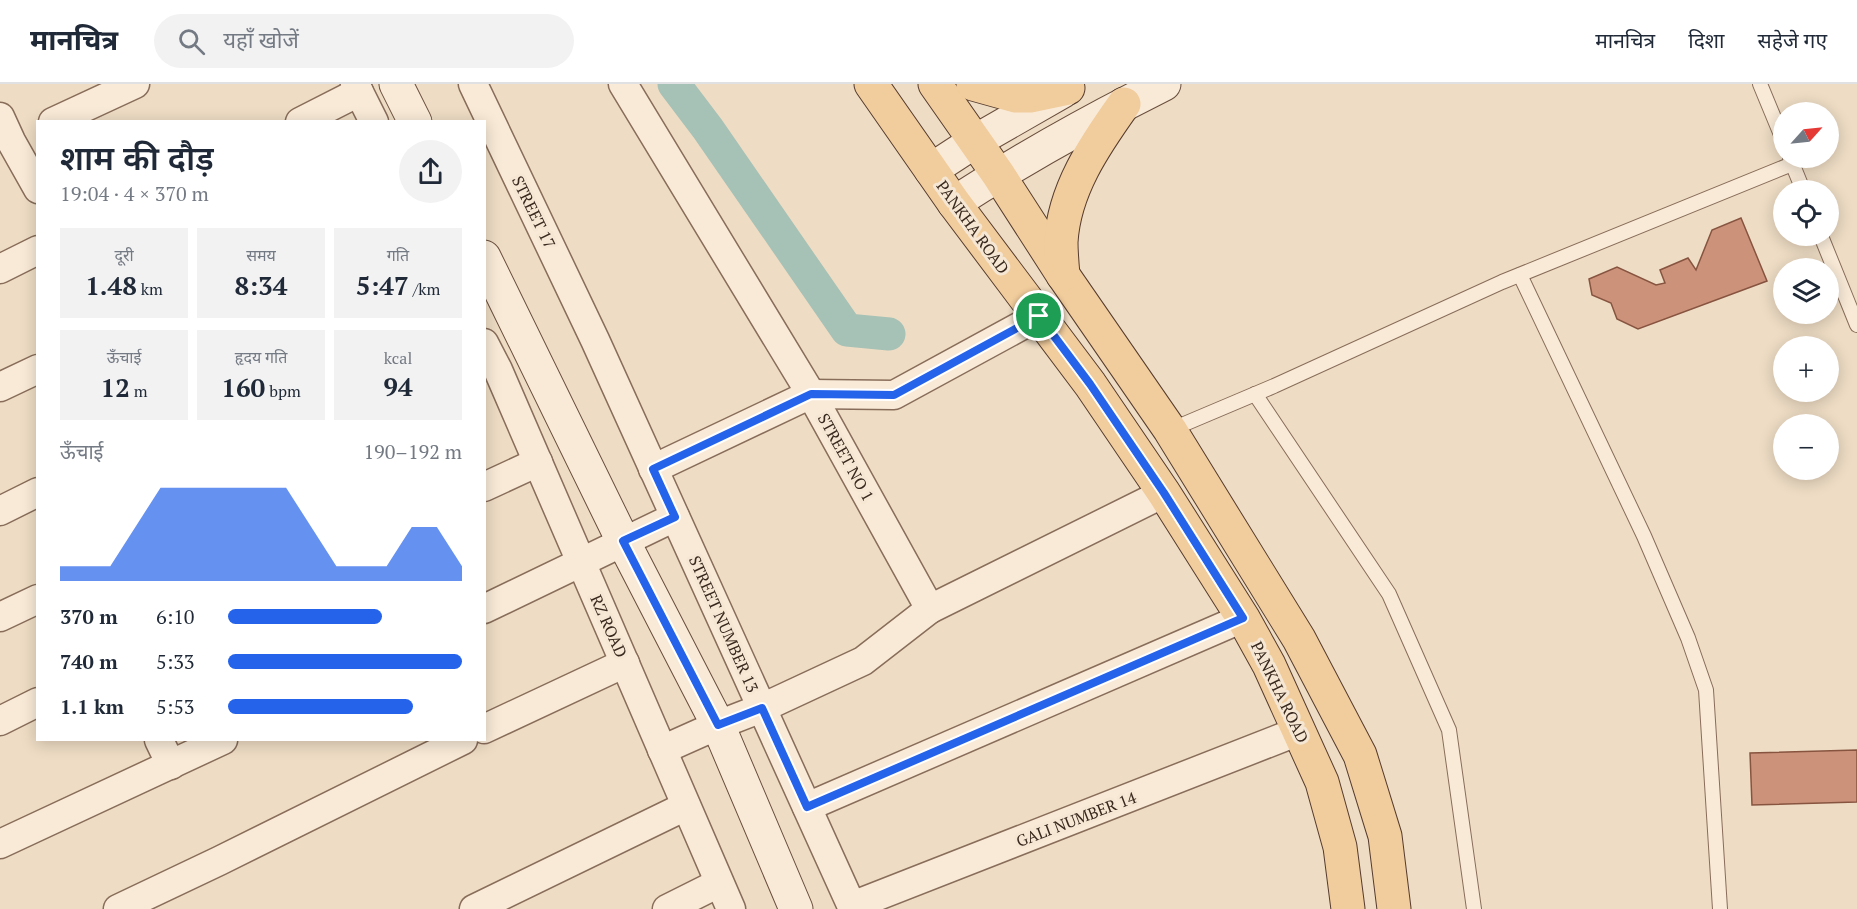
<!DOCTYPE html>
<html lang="hi">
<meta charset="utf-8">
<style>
body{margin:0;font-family:"PT Serif","Noto Sans Devanagari",serif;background:#f2f2f3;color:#1f2937;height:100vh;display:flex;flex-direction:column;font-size:22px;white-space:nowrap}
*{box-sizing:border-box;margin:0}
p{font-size:20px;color:#747a83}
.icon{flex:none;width:33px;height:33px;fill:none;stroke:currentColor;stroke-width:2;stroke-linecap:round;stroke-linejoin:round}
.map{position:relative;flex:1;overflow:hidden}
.side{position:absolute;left:36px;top:36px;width:450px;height:621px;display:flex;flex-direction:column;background:#fff;border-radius:0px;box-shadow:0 3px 15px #0003}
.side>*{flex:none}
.needle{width:39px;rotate:63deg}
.buttons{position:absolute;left:1773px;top:18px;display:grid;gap:12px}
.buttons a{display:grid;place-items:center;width:66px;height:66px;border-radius:50%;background:#fff;box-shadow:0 3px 15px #0003;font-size:30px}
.pin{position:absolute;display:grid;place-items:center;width:51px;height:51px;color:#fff;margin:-26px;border:3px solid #fff;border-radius:50%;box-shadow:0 2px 6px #0007}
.round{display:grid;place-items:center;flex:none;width:63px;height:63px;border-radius:32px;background:#f2f2f3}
.headline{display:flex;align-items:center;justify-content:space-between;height:102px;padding:0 24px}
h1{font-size:33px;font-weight:600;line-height:45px}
.figures{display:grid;grid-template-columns:repeat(3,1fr);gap:9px;height:102px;padding:6px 24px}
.figures div{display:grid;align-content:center;border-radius:0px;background:#f2f2f3;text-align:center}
.figures b{font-size:26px;font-weight:600}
.figures small{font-size:16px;font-weight:400}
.figures p{font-size:16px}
.chart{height:168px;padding:12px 24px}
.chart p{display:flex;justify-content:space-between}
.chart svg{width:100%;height:108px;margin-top:6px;fill:#2563eb;opacity:.7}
ul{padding:0 24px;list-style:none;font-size:20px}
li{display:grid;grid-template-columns:96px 72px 1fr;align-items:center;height:45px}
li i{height:15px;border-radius:8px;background:#2563eb}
header{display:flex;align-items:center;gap:36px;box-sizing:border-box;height:84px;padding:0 30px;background:#fff;border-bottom:2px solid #e0e1e3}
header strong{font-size:28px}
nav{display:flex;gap:33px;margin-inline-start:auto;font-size:21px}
.search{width:420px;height:54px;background:#f2f2f3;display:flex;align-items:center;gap:15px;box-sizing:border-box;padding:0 21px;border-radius:33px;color:#747a83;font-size:22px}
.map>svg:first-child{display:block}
</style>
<header>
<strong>मानचित्र</strong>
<div class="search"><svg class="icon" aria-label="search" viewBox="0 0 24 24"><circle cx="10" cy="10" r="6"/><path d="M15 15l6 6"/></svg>यहाँ खोजें</div>
<nav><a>मानचित्र</a><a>दिशा</a><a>सहेजे गए</a></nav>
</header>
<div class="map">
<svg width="1857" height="825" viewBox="0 0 1857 825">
<rect width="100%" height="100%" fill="#eedcc4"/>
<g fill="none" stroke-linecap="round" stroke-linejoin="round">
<path stroke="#a6c1b5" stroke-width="33" d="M674,0L708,45L847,246L889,250"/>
</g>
<g fill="#cc927a" stroke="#875440" stroke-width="1.5">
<path d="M1741,134L1767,197L1638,245L1617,235L1611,219L1592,211L1589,195L1617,183L1656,201L1665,199L1660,186L1688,174L1696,186L1712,146Z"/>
<path d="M1857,666V718L1752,721L1750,669Z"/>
</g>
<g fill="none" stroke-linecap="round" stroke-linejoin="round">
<defs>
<g id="lane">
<path d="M1760,0L1784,58"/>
<path d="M1790,74L1803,106"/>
<path d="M1821,152L1857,241"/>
<path d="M1520,191L1644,452L1688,554L1706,606L1720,825"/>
<path d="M1255,310L1389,510L1449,646L1474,825"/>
<path d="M1170,346L1274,302L1502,198L1792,80"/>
</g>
<g id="street">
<path d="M355,0L374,38"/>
<path d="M473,0L595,256L853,825"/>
<path d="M623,0L811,310L930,525L1164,409"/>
<path d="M0,33L11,57L38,105"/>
<path d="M53,38L135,0"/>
<path d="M300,38L359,8"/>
<path d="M0,185L38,166"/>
<path d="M484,259L498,286L731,825"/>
<path d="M0,303L38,285"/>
<path d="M653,385L811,310L894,311L1039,232"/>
<path d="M484,403L538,378"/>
<path d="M0,427L38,408"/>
<path d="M484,525L675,433"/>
<path d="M0,533L38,515"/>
<path d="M0,637L38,618"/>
<path d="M484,645L625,579"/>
<path d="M159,656L171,681"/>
<path d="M662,666L718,641L762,624L863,577L930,525"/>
<path d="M807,723L1243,534"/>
<path d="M0,760L223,656"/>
<path d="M852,822L1299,647"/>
<path d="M118,825L219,777L463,656"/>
<path d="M474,825L686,722"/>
<path d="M667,825L719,799"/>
</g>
<g id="secondary">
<path d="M396,0L415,38"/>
<path d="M931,86L974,58L1063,7"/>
<path d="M954,119C1022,75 1092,36 1164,0"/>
<path d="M484,173L623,457L718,641L796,825"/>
</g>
<g id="primary">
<path d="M871,0L954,119L1090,300L1164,409L1243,534L1269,581L1322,698L1340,763L1348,825"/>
<path d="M935,0L998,90L1063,191L1170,346L1299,555L1360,671L1385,752L1394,825"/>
<path d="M973,0L1016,12H1030L1068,4"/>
<path d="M1063,191C1062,180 1061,169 1061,158C1064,106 1094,62 1124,20"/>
</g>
</defs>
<use href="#lane" stroke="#886d5a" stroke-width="16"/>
<use href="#street" stroke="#886d5a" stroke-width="31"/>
<use href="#secondary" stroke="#6a4e3d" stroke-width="35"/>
<use href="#primary" stroke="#563c2e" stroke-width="35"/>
<use href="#lane" stroke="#f9ead7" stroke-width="14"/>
<use href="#street" stroke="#f9ead7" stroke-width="28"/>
<use href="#secondary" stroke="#f9ead7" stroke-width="33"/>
<use href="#primary" stroke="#f1cc9c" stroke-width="33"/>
</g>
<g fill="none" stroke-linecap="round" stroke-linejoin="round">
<defs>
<path id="route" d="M1039,232L1090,300L1164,409L1243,534L807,723L762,624L718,641L623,457L675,433L653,385L811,310L894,311Z"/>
</defs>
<use href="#route" stroke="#fff" stroke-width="12"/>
<use href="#route" stroke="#2563eb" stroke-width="8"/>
</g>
<g text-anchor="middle" stroke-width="6" stroke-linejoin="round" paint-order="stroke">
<g font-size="16" fill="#38281e" stroke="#f5e7d3">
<text transform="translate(534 128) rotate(64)" y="6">STREET 17</text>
<text transform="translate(973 143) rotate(54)" y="6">PANKHA ROAD</text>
<text transform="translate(846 373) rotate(61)" y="6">STREET NO 1</text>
<text transform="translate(724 540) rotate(66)" y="6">STREET NUMBER 13</text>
<text transform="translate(609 542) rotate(66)" y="6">RZ ROAD</text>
<text transform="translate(1280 608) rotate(64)" y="6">PANKHA ROAD</text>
<text transform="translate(1076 735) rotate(-21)" y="6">GALI NUMBER 14</text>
</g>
</g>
</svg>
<div class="buttons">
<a><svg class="needle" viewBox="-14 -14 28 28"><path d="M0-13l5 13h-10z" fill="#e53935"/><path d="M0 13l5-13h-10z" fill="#747a83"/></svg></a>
<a><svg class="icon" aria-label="locate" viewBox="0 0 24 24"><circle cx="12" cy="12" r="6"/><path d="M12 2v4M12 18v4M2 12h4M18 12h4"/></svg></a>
<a><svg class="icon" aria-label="layers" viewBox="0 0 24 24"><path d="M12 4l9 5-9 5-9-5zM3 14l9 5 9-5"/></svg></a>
<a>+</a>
<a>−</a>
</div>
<div class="pin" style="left:1039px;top:232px;background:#1e9e55"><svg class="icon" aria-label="arrive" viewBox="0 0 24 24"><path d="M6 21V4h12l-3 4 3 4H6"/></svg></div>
<section class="side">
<div class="headline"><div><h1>शाम की दौड़</h1><p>19:04 · 4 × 370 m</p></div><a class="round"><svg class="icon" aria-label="share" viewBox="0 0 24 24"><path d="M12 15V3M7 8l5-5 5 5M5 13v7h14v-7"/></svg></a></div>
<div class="figures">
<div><p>दूरी</p><b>1.48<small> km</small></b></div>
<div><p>समय</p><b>8:34</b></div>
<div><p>गति</p><b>5:47<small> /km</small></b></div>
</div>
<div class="figures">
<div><p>ऊँचाई</p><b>12<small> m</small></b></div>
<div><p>हृदय गति</p><b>160<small> bpm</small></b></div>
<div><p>kcal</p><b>94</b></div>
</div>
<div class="chart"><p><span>ऊँचाई</span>190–192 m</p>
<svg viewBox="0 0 160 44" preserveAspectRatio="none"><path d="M0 44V38L10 38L20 38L30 22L40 6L50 6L60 6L70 6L80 6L90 6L100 22L110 38L120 38L130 38L140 22L150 22L160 38V44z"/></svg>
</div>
<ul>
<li><b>370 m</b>6:10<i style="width:66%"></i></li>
<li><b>740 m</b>5:33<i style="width:100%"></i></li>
<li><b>1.1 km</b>5:53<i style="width:79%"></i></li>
</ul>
</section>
</div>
